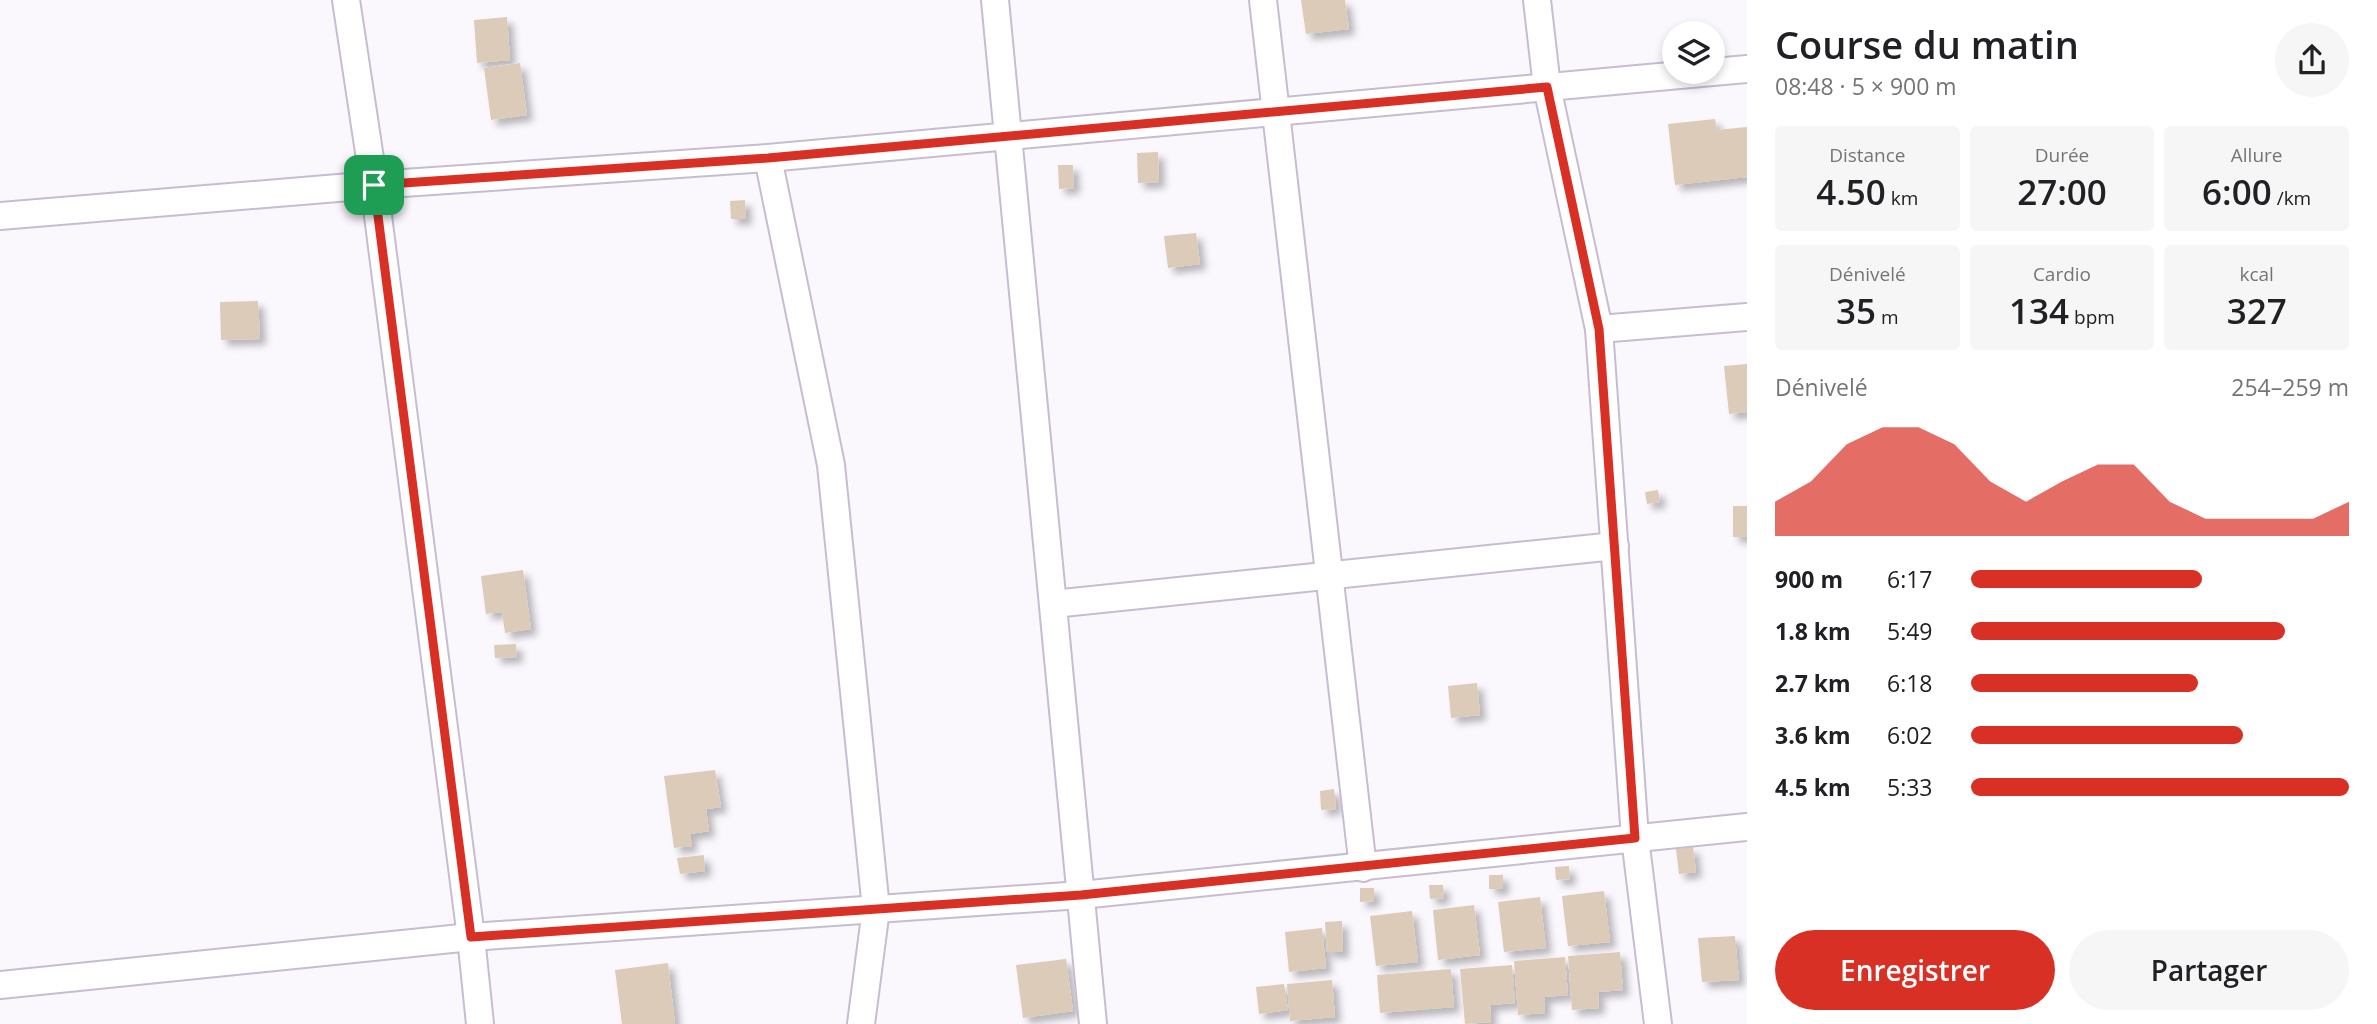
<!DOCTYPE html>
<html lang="fr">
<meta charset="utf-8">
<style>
body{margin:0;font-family:"Open Sans",sans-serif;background:#f6f6f6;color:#202124;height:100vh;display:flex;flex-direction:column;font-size:26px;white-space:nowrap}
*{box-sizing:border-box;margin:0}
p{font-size:23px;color:#757577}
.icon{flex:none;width:38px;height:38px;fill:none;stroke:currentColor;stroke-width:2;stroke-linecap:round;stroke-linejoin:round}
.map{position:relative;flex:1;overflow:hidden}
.details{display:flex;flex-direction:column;background:#fff;width:630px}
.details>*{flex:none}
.buttons{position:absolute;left:1662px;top:21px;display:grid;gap:14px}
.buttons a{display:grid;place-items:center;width:63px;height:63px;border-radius:50%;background:#fff;box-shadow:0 4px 10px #0003;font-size:35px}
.pin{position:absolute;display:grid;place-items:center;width:60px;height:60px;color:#fff;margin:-30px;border-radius:14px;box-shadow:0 4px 10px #0006}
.round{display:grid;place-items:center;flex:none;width:74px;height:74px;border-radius:37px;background:#f6f6f6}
.overview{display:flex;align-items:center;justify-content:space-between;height:119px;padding:0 28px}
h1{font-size:38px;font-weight:600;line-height:52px}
.figures{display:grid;grid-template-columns:repeat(3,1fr);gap:10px;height:119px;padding:7px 28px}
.figures div{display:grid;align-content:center;border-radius:7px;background:#f6f6f6;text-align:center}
.figures b{font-size:35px;font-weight:600}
.figures small{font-size:19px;font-weight:400}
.figures p{font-size:19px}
.chart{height:196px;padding:14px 28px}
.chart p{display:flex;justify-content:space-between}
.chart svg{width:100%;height:126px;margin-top:7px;fill:#d93025;opacity:.7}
.cta{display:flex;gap:14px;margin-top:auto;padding:14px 28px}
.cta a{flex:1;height:80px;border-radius:42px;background:#d93025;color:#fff;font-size:28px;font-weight:600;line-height:80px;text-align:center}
.cta a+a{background:#f6f6f6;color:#202124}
ul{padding:0 28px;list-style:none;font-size:23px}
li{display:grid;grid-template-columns:112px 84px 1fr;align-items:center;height:52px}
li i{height:18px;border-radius:9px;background:#d93025}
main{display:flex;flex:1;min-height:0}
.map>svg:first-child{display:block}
</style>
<main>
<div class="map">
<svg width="1747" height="1024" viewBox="0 0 1747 1024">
<defs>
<filter id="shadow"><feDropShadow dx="6" dy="6" stdDeviation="3.5" flood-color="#0004"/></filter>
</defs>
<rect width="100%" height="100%" fill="#faf8fd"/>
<g fill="#dccbb9" filter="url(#shadow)">
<path d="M1301,0H1345L1349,29L1306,34Z"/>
<path d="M507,17L510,60L477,63L474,20Z"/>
<path d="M520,63L527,115L491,120L484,68Z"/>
<path d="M1715,119L1717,130L1747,127V177L1675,185L1668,124Z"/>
<path d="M1158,152L1159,182L1138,183L1137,153Z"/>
<path d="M1058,165H1073L1074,188L1059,189Z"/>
<path d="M745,200L746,219H731L730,201Z"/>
<path d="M1196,233L1200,264L1168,268L1164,236Z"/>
<path d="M258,301L260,339L221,340L220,302Z"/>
<path d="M1747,364V412L1729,414L1724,366Z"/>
<path d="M1658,490L1660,502L1647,504L1645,492Z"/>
<rect x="1733" y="506" width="14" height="31"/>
<path d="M523,570L531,629L505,633L502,612L486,614L481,576Z"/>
<path d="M516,644L517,657L495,658L494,645Z"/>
<path d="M1477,683L1480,715L1451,718L1448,686Z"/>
<path d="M715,770L721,807L706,809L709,831L690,834L692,846L674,848L664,776Z"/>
<path d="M1334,789L1336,809L1321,810L1320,791Z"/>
<path d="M1693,847L1696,872L1679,874L1676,849Z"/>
<path d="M704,855L705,871L680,874L677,858Z"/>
<path d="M1569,866L1570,879L1556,880L1555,867Z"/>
<rect x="1489" y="875" width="14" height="14"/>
<path d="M1429,885H1443L1444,898L1430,899Z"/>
<path d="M1360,888H1374V901L1360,902Z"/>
<path d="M1604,891L1610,942L1568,946L1562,896Z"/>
<path d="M1540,897L1546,948L1504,952L1498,902Z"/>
<path d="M1474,905L1480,955L1438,960L1433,910Z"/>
<path d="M1412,911L1418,962L1376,966L1370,916Z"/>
<path d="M1342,921L1343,952H1327L1325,922Z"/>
<path d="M1322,928L1326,968L1289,972L1285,932Z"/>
<path d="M1735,936L1739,980L1702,982L1698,938Z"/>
<path d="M1620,952L1623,990L1598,992L1599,1008L1572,1010L1568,956Z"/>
<path d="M1565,957L1568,995L1544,997L1545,1013L1518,1015L1514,961Z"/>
<path d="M1066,959L1073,1011L1023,1018L1016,965Z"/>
<path d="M668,963L675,1024H622L615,970Z"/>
<path d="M1512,965L1515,1003L1490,1005L1491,1022L1465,1024L1460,969Z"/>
<path d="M1451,969L1454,1007L1380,1013L1377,975Z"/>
<path d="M1332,980L1335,1017L1290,1021L1287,984Z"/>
<path d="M1284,984L1288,1010L1259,1014L1256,987Z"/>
</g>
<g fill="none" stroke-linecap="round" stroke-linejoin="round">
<defs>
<g id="minor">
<path d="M346,0L374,185L471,937L480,1024"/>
<path d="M995,0L1093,1024"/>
<path d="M1263,0L1363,868"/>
<path d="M1537,0L1547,87L1599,329L1635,838L1658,1024"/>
<path d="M768,158L831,465L876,909L861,1024"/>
<path d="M0,216L374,185L768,158L1747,69"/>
<path d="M1599,329L1747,317"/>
<path d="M1053,604L1615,546"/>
<path d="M0,985L471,937L1081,895L1747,827"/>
</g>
</defs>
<use href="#minor" stroke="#c7bcd1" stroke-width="30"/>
<use href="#minor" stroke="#fff" stroke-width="26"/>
</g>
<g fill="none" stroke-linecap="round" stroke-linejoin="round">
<defs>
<path id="route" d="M1547,87L1599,329L1635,838L1081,895L471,937L374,185L768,158Z"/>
</defs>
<use href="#route" stroke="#fff" stroke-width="14"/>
<use href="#route" stroke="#d93025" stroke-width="9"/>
</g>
</svg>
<div class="buttons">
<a><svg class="icon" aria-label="layers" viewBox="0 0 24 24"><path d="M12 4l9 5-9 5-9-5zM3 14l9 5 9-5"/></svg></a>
</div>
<div class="pin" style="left:374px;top:185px;background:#1e9e55"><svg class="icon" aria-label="arrive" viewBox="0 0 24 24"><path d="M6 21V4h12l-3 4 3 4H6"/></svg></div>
</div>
<section class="details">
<div class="overview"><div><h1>Course du matin</h1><p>08:48 · 5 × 900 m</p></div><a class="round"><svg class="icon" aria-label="share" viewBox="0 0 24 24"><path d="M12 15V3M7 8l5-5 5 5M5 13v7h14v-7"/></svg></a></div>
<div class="figures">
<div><p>Distance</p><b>4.50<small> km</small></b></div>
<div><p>Durée</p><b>27:00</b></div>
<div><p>Allure</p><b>6:00<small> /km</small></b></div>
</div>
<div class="figures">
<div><p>Dénivelé</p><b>35<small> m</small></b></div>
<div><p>Cardio</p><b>134<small> bpm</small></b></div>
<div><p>kcal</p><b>327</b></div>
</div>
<div class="chart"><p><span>Dénivelé</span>254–259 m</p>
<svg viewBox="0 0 160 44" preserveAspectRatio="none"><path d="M0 44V32L10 25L20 12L30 6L40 6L50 12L60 25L70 32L80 25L90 19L100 19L110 32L120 38L130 38L140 38L150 38L160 32V44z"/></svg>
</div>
<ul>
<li><b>900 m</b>6:17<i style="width:61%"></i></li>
<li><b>1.8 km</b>5:49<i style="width:83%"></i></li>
<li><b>2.7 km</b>6:18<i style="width:60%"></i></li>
<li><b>3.6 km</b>6:02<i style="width:72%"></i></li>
<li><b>4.5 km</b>5:33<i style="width:100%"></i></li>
</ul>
<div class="cta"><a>Enregistrer</a><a>Partager</a></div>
</section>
</main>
